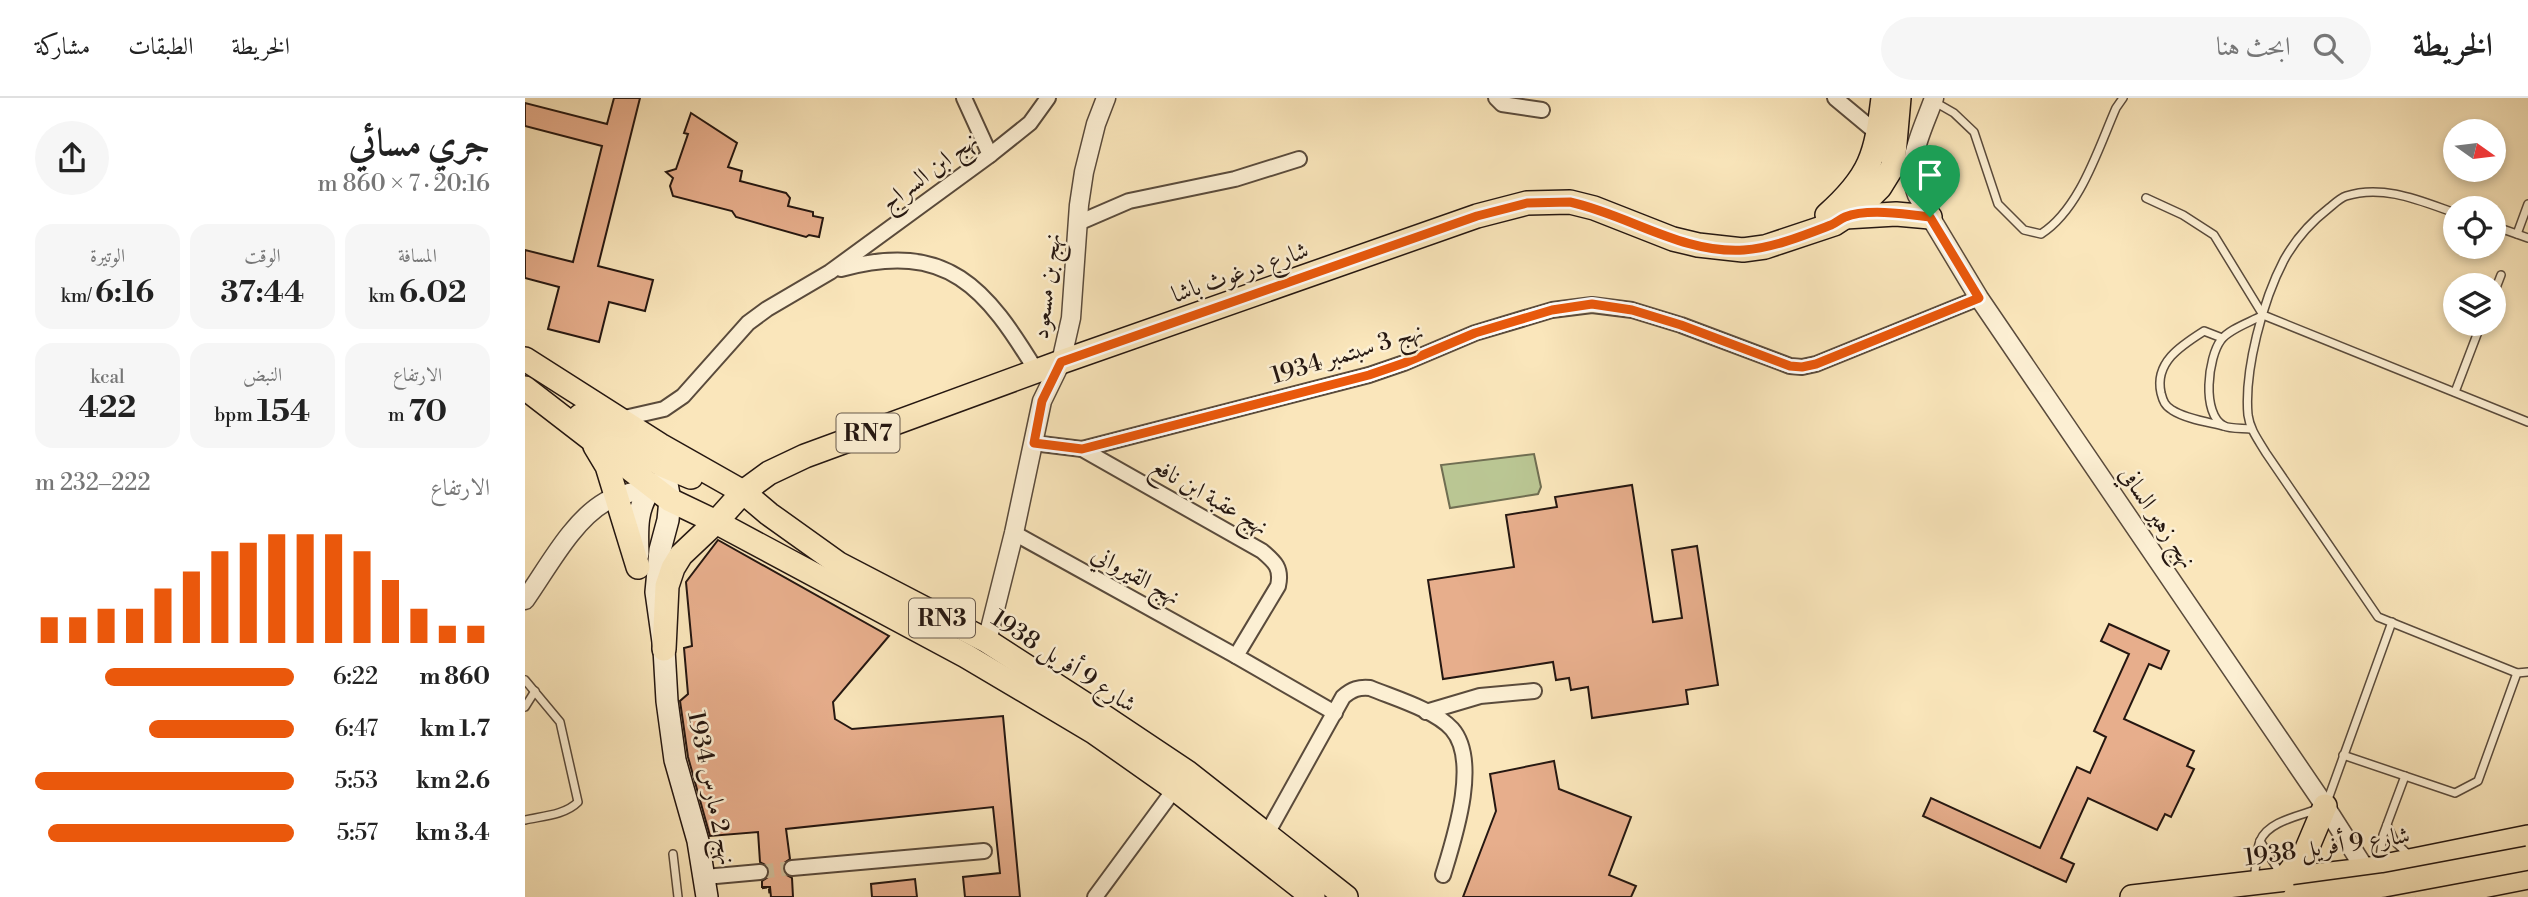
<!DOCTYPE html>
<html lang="ar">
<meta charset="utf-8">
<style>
body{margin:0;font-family:"Libre Bodoni",Amiri,serif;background:#f6f6f6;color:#222;direction:rtl;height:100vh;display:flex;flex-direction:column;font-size:26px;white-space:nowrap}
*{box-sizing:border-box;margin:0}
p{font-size:23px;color:#767676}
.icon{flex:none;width:38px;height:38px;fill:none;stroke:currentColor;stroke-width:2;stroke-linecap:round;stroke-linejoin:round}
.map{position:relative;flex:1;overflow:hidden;direction:ltr}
.side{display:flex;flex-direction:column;background:#fff;width:525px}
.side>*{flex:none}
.needle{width:46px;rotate:104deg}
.fabs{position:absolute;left:1918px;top:21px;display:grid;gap:14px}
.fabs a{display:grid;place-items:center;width:63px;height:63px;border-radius:50%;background:#fff;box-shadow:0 4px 10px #0003;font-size:35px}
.pin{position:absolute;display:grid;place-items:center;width:60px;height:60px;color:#fff;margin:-72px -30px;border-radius:50% 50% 50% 0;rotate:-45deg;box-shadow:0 0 7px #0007}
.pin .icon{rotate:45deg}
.round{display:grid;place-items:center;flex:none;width:74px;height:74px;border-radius:37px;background:#f6f6f6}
.summary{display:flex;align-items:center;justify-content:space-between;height:119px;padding:0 35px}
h1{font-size:38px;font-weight:700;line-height:52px}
.metrics{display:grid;grid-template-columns:repeat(3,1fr);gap:10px;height:119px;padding:7px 35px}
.metrics div{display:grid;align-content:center;border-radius:18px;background:#f6f6f6;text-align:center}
.metrics b{font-size:30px;font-weight:700}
.metrics small{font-size:19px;font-weight:400}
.metrics p{font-size:19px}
.chart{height:196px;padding:14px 35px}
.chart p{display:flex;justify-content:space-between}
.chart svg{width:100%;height:126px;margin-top:7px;stroke:#ea580c;stroke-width:6}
ul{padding:0 35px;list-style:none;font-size:23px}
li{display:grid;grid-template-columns:112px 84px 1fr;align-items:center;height:52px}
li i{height:18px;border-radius:9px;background:#ea580c}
header{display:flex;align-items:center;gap:42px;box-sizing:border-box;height:98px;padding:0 35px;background:#fff;border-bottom:2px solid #e0e0e0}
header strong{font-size:33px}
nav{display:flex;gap:38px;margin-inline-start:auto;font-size:24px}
.search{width:490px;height:63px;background:#f6f6f6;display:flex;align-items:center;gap:18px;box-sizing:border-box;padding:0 24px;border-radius:38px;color:#767676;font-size:26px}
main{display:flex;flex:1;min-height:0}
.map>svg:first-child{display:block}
</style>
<header>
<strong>الخريطة</strong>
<div class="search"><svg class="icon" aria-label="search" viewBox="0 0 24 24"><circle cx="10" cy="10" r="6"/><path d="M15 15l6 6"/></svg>ابحث هنا</div>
<nav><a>الخريطة</a><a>الطبقات</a><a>مشاركة</a></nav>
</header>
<main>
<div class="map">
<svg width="2003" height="799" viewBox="0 0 2003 799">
<rect width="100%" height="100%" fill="#fae6bb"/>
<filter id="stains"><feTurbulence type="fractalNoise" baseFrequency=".00286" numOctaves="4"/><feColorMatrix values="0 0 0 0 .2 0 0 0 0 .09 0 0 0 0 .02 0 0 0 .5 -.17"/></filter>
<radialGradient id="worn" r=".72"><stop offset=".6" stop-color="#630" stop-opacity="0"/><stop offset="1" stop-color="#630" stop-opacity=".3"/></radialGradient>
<path fill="#bac693" stroke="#706e52" stroke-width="2" d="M1009,356L1016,389L1013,396L925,410L916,367Z"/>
<g fill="#e7ae8c" stroke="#251711" stroke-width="2">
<path d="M89,0H115L73,168L128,182L120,213L84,204L74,244L23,231L34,189L0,180V152L48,164L77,48L0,28V5L82,26Z"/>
<path d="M166,15L212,45L203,69L217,73L215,83L261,95L265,100L263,108L288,114V118L298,120L294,139L284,137L281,139L211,119L207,113L148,98L145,88L148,80L141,74L151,71L163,36L159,35Z"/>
<path d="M1107,387L1128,524L1157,520L1147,452L1172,448L1193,587L1161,592L1163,606L1067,620L1063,589L1046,592L1044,580L1031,582L1028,564L918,581L903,482L989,469L981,417L1032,409L1030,399Z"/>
<path d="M193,442L364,538L308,604L310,621L327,631L478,618L495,799H440L438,779L475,775L468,709L261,731L265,761L259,765L258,772L260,776L267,780L268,799H246L245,789H237V783L243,779L245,774L242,768L235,764L233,734L185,738L163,659L155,603L163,596L159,550L167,548L161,484Z"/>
<path d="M1584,526L1644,553L1636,571L1624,566L1599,621L1669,653L1662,668L1669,671L1646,719L1640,716L1632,732L1563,700L1536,760L1549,766L1541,784L1398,718L1406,700L1515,750L1552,669L1565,675L1581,639L1569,633L1604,556L1576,543Z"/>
<path d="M1029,663L1034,691L1106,719L1084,777L1111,788L1106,799H938L971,713L965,676Z"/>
<path d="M390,781L392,799H347L346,786Z"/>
</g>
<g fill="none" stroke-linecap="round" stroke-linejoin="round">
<path stroke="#cfbd99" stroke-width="14" stroke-dasharray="14 7" stroke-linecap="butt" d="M235,774L267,770"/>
<defs>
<g id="service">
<path d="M1408,3L1429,15L1449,34L1473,106L1499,132L1516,136C1555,111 1573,51 1591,10L1598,0"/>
<path d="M1621,100L1658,117L1689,137L1738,217L2003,324"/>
<path d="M1930,115C1896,103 1858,86 1821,98C1815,100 1809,106 1804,110C1786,124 1770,142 1759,162C1738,202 1719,272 1723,317C1725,332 1734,343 1741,355L1853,519L1992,575L2003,574"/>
<path d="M1969,128L2003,140"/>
<path d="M1992,136L2003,106"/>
<path d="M1969,195L1976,177"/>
<path d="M1697,240L1679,233C1657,247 1629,264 1636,295C1638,303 1640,308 1647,312C1661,321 1683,324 1699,328"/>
<path d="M1930,294L1956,226"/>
<path d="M1726,331C1719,330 1705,331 1699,328C1676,316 1683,259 1696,242C1704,231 1726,224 1738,217"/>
<path d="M0,582L35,624L53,704C40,717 18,718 0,722"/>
<path d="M0,609L10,593"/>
<path d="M1818,657L1930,695L1953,683L1992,575"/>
<path d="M1802,704L1867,524"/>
<path d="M1862,727L1870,744L1884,757"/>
<path d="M1735,743L1757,778"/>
<path d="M148,756L153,799"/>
<path d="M1854,767L1858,737L1880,678"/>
<path d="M1729,782C1731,769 1731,754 1735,743C1743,723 1775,718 1793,711"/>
</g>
<g id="minor">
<path d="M439,0L465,57"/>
<path d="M971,0L977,6L1017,12"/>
<path d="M1310,0L1358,40"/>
<path d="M553,125L604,103L710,81L774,61"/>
<path d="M316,171C423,142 461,190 512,274"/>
<path d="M95,321L139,311L158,298L223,225L242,211L305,174L465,57L505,25L523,0"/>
<path d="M508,345L557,351L737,453C750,464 757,470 753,488L711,558L810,615"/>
<path d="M557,351L844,277L879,265L950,235L1027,212L1067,207L1107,212L1156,227L1265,268L1277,269L1291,266L1454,200"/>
<path d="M489,435L711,558"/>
<path d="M901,614L955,598L1009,593"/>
<path d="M739,741L818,599C827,591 834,589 845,590C869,600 910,612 927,631C955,663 929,741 918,777"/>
<path d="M267,770L459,753"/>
<path d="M180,779L235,774"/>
<path d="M570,799L654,685"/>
</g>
<g id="tertiary">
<path d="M1409,0C1398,32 1379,63 1392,97L1454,200L1800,708L1858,799"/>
<path d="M0,502C22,471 47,423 80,404C95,396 112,393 127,389"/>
<path d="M462,543L489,435L517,303L536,264L546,220L554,107L559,74L571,26L581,0"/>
</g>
<g id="secondary">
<path d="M136,354L145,402L143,422L135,452L131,494L139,551L142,603L150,662L173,743L182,799"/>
<path d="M113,456C112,431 111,409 127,389"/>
</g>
<g id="primary">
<path d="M1302,117C1346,78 1351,57 1358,0"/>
<path d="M1320,119L1371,116L1405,119"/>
<path d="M0,261L135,347L218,394L244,416L314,466L462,543L569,612L662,674L821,799"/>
<path d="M0,290L145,402L191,424L441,558L569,634L650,691L788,799"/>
<path d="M55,318L137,367L166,379"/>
<path d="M70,348L82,368L113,469"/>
<path d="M139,551L142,488L148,470L156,457L191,424L218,394L244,375L280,358L536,264L952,118L1002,105L1045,104L1069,110L1148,141L1173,147L1218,152L1240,149L1309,126L1335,109L1355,89L1368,68L1374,0"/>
<path d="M1759,781L1781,753L1800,708"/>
<path d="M1607,799L1840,772L2003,739"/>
<path d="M1878,799L1893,766"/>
<path d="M1902,799L2003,779"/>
</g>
</defs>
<use href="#service" stroke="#5a4b3c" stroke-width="10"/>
<use href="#minor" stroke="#5a4b3c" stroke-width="18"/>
<use href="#tertiary" stroke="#5a4b3c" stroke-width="21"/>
<use href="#secondary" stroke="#251711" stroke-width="24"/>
<use href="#primary" stroke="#251711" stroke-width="26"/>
<path stroke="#251711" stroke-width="2.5" stroke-dasharray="5 3.5" stroke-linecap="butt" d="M237,790L244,789L245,799"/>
<use href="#service" stroke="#fcefd3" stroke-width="7"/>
<use href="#minor" stroke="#fcefd3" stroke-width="14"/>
<use href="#tertiary" stroke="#fcefd3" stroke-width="18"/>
<use href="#secondary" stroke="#fcefd3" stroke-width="21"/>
<use href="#primary" stroke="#fae6bb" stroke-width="23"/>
<defs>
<path id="primary-bridge" d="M1770,799L1859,787L2003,760"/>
</defs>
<use href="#primary-bridge" stroke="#251711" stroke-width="26" stroke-linecap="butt"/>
<use href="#primary-bridge" stroke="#fae6bb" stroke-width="23"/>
</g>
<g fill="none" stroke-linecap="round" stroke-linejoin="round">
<defs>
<path id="route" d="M1045,104C1104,117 1157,156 1219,152C1248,150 1280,137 1306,127C1311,125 1315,121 1320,119C1342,110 1382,116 1405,119L1454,200L1291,266L1277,269L1265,268L1156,227L1107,212L1067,206L1027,212L950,235L879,265L844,277L557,351L509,345L517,303L536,264L952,118L1002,105Z"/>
</defs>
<use href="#route" stroke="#fff" stroke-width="14"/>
<use href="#route" stroke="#ea580c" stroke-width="9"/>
</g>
<g text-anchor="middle" stroke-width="5" stroke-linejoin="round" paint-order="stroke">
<g fill="#fcefd3" stroke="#66584b" stroke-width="2">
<rect x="311.5" y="315.5" width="63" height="39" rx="5"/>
<rect x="384" y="500.5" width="66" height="39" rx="5"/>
</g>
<g font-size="23" font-weight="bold" fill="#251711">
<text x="343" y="343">RN7</text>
<text x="417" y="528">RN3</text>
</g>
<g font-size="24" fill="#251711" stroke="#fcefd3">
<text transform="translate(404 73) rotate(-37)" y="8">نهج ابن السراج</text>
<text transform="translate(715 174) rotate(-19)" y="8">شارع درغوث باشا</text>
<text transform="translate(521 188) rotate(-83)" y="8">نهج بن مسعود</text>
<text transform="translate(822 255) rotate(-17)" y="8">نهج 3 سبتمبر 1934</text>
<text transform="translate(685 398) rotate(30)" y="8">نهج عقبة ابن نافع</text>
<text transform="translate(1633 419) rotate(56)" y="8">نهج زهير السافي</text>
<text transform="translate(611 477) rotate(29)" y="8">نهج القيرواني</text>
<text transform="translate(539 563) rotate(33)" y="8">شارع 9 أفريل 1938</text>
<text transform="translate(187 690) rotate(78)" y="8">نهج 2 مارس 1934</text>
<text transform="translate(1802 748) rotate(-8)" y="8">شارع 9 أفريل 1938</text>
</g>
</g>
<rect width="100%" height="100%" filter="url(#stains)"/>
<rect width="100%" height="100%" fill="url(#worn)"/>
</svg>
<div class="fabs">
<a><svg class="needle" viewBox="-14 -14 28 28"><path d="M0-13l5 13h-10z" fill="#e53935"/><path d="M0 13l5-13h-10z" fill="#767676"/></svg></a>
<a><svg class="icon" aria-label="locate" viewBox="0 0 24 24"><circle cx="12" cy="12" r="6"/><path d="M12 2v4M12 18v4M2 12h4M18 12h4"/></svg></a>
<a><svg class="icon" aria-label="layers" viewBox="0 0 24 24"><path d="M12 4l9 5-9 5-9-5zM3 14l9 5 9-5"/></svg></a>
</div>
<div class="pin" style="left:1405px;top:119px;background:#1e9e55"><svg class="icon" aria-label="arrive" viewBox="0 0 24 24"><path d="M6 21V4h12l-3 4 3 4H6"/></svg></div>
</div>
<section class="side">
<div class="summary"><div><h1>جري مسائي</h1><p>20:16 · 7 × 860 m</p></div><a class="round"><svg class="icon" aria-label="share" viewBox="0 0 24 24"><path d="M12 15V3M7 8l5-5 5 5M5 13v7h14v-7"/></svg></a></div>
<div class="metrics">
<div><p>المسافة</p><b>6.02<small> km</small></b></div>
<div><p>الوقت</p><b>37:44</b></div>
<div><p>الوتيرة</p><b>6:16<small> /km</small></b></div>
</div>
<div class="metrics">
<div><p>الارتفاع</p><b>70<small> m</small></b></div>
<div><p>النبض</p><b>154<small> bpm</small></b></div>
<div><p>kcal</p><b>422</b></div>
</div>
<div class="chart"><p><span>الارتفاع</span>222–232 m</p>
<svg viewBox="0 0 160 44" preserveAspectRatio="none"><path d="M5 44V35M15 44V35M25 44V32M35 44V32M45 44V25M55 44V19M65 44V12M75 44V9M85 44V6M95 44V6M105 44V6M115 44V12M125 44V22M135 44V32M145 44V38M155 44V38"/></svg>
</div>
<ul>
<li><b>860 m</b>6:22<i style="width:73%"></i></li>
<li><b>1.7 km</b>6:47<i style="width:56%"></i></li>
<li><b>2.6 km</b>5:53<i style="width:100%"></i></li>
<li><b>3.4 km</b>5:57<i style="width:95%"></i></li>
</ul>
</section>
</main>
